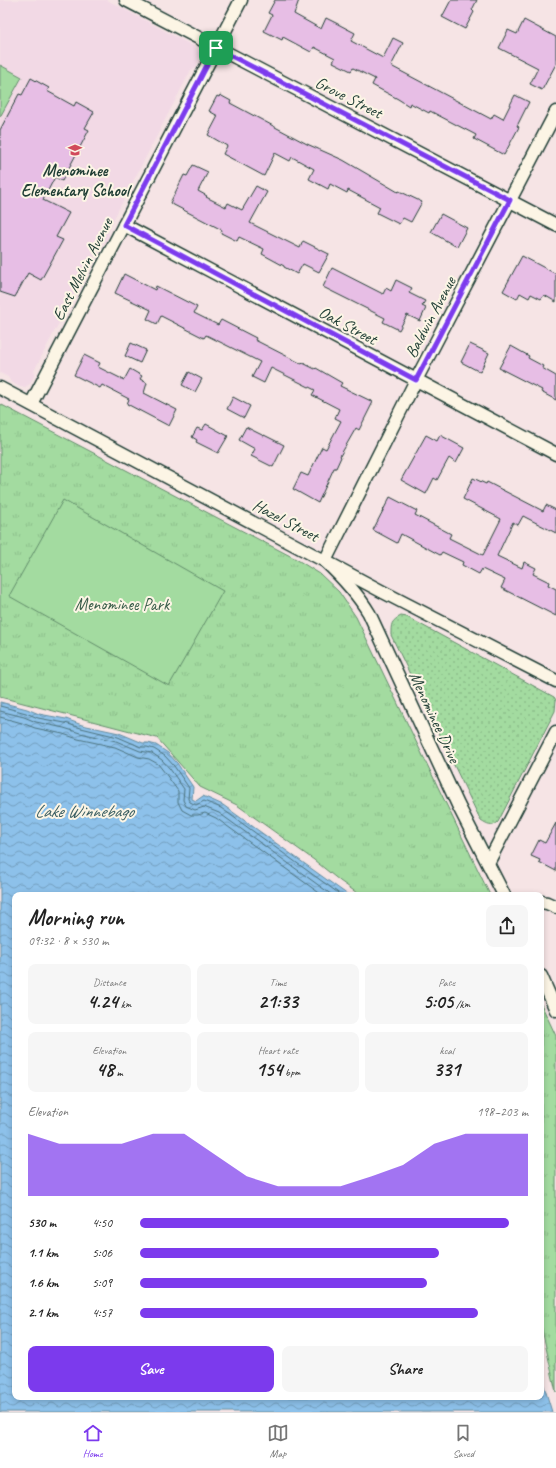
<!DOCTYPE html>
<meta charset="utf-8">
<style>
body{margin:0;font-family:Caveat,sans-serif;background:#f6f6f6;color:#222;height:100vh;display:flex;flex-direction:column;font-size:15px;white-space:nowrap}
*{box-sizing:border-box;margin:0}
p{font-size:13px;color:#767676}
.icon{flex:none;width:22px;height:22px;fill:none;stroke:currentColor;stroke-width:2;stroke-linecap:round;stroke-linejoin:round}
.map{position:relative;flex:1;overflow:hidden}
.drawer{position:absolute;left:12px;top:892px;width:532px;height:508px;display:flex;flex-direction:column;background:#fff;border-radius:8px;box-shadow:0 2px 6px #0003}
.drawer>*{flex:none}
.pin{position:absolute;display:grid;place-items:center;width:34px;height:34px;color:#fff;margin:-17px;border-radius:8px;box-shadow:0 2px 6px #0006}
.round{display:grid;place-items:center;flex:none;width:42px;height:42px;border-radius:8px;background:#f6f6f6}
.overview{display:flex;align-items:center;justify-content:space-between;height:68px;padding:0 16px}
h1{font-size:22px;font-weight:700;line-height:30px}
.metrics{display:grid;grid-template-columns:repeat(3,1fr);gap:6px;height:68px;padding:4px 16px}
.metrics div{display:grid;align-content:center;border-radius:8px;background:#f6f6f6;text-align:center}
.metrics b{font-size:20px;font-weight:700}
.metrics small{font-size:11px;font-weight:400}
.metrics p{font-size:11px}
.chart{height:112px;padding:8px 16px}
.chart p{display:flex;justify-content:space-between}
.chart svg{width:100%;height:72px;margin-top:4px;fill:#7c3aed;opacity:.7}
.action{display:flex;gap:8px;margin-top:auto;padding:8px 16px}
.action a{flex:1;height:46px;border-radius:8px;background:#7c3aed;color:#fff;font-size:16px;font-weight:700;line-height:46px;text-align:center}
.action a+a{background:#f6f6f6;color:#222}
ul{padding:0 16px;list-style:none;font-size:13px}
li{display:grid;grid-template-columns:64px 48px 1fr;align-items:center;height:30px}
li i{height:10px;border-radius:5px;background:#7c3aed}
.tabs{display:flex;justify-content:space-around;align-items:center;height:56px;border-top:1px solid #e0e0e0;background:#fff;font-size:11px;color:#767676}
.tabs a{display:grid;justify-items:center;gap:2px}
.tabs .active{color:#7c3aed}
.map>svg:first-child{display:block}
</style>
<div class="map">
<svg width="556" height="1412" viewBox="0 0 556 1412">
<defs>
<pattern id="grass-dots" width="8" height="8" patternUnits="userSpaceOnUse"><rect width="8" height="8" fill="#a3dba0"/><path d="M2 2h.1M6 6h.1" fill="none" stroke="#8cbd8a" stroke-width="1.8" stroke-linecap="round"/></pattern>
<pattern id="park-tufts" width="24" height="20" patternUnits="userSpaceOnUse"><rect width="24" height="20" fill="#a3dba0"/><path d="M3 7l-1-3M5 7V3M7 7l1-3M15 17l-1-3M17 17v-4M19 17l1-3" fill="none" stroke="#8cbd8a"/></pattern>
<pattern id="water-waves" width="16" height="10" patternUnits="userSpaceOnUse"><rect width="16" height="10" fill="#8dc1ea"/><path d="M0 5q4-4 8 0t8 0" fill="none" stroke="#739ebe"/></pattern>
</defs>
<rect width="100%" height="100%" fill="#f6e4e5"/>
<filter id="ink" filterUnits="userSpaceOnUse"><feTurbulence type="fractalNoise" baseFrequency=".025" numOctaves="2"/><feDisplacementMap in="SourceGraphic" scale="8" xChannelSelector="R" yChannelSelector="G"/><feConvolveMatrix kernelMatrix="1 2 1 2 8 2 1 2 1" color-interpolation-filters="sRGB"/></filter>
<g filter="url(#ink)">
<path fill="#f2d9e5" d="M0,0H107L195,47L200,54L199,60L196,67L191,70L108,230L109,236L105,242L100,244L34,371L35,374L30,384L25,387H20L11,382L8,377L0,373Z"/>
<path fill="url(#grass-dots)" stroke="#618c6a" d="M401,616L407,617L554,697L556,700L555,711L498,822C492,828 487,825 481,821L391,635C391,624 391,621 401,616Z"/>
<g fill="url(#park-tufts)" stroke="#618c6a">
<path d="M0,404L296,559L320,574L339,592L356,617L490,895H360L340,881L314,860L237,805L200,787L157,738L0,697Z"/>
<path d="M541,1004L556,1036V1392L541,1325Z"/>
</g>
<g fill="#a3dba0" stroke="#618c6a">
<path d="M0,65L22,77L0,117Z"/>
<path d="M63,500L223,591L169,686L9,596Z"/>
</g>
<path fill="url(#water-waves)" stroke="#618ca1" d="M0,702L27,709L39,714L66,719L82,725L119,733L143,743H148L156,745L168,753L177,763L193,787L192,799L196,801L203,796L223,805L348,895H15V1397H541V1376L552,1412H0Z"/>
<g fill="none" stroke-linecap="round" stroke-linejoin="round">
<g stroke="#4b727d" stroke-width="1">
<path d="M0,706L26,713L38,718L65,723L81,728L118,737L141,747H147L154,749L165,756L174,766L189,788L188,799L190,802L196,805L204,801L221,808L341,895"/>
<path d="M0,711L24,717L36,722L64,728L80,733L116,741L140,751L152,753L162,760L170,769L184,789L183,800L186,806L195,810L204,807L219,813L332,895"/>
<path d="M0,717L22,723L35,728L63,734L78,739L115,747L138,757L149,759L158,764L165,773L178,791V802L182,810L191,815H198L205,813L216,818L322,895"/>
</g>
</g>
<g fill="#e7bee5" stroke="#1f3d34">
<path d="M275,0H299L294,14L321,29L326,18L336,23L355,33L351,41L383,58L393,38L403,43L391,66L491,119L494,114L503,119L515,95L529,102L517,126L519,127L504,155L474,139L476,135L430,111L429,113L410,103L409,106L398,99L372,85L375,79L353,68L351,71L333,62L335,58L314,47L311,52L283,37L282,40L264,31L272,15L268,13Z"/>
<path d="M451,0H477L472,10L474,12L465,29L442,17Z"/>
<path d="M524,20L556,37V64L542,90L530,84L538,68L499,48L508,30L517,34Z"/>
<path d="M31,78L49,88L47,91L74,106L76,102L94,112L85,128L89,130L62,181L55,177L43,200L69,213L56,237L63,240L41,280L28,273L15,297L0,292V130L19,94L22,95Z"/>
<path d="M220,95L231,101L230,103L307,144L343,160L398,192L399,191L422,202L411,222L403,218L399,224L377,213L380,207L348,190L347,193L330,184L328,189L309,179L314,169L292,157L290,161L275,153L264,176L223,154L227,146L208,135L218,116L209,111L217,96L219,97Z"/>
<path d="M193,165L208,172L198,191L207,196L206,197L226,207L228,203L242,210L256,186L267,192L250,223L300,248L303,241L329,254L319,272L303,264L297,274L284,267V266L262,254L264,249L239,237L237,241L221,233L222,230L170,203L184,175L187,176Z"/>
<path d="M441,214L467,228L457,247L431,232Z"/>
<path d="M522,256L556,274V302L544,295L541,299L531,294L529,298L520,293L517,299L503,291Z"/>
<path d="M332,268L383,294L386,288L391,291L396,280L412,288L409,293L425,301L422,306L426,308L420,321L407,315L399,330L383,322L385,318L323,287Z"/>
<path d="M124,274L155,290L156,286L197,307L194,313L218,325L221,320L256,338L255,340L302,364L303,363L315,369L316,368L342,383L340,386L373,402L359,430L356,428L340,456L341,457L336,468H334L318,503L293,489L301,473L308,476L322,447L326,449L341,421L335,418L339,409L312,395L315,390L271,368L264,383L252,377L260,362L206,335L204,338L161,316L157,324L147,319L151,310L115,293Z"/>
<path d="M131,343L146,350L140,363L125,356Z"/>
<path d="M470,344L489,353L480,372L461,362Z"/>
<path d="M511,346L529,356L528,358L543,366L542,368L556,376V400L541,392L542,390L499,368Z"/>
<path d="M84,355L100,363L98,367L124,380L130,369L142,376L140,379L147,383L144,393L177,410L169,426L127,404L129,399L102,385L100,388L74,375Z"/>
<path d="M189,372L202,379L195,392L182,385Z"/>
<path d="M233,397L250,406L244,418L227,409Z"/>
<path d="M206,424L228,436L218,453L196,442L197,440L192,437L197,428L202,430Z"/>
<path d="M246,427L264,436V435L284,445L273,467L251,456L255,449L239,440Z"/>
<path d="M426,435L437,441L440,435L464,448L456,463L449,458L437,480L434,478L426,494L401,480Z"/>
<path d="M473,478L486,484L487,482L543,511L546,505L556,510V533L523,516L518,525L513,522L497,556L522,568L524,562L536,568L533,574L549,582L548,585L556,589V616L501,588L505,580L482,569L479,574L462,565L463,562L442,552L440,555L401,534L397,543L373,530L390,497L417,511L415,515L451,534L449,538L483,555L501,519L463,499Z"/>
<path d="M556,823V871L539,862L540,860L531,856L539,840L545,843Z"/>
</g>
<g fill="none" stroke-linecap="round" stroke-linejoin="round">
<defs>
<g id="street">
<path d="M126,0L556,225"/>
<path d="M124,225L556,454"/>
<path d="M0,388L383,592L556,681"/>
<path d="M31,404L241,0"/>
<path d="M488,863L556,732"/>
<path d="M504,895L458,805L369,613C357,593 342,577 325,561L416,380L556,112"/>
<path d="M541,902L547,903L556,907"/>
<path d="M541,976L556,1010"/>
</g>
</defs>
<use href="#street" stroke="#1f3d34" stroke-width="15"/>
<use href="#street" stroke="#fcf5e5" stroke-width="12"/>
</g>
</g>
<g fill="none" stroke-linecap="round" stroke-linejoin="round" filter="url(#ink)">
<defs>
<path id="route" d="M216,48L510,200L416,380L124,225Z"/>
</defs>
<use href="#route" stroke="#fff" stroke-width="8"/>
<use href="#route" stroke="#7c3aed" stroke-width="5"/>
</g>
<defs>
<symbol id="school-bare" viewBox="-9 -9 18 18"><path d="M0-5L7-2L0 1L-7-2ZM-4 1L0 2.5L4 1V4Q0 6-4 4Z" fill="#d1495b" stroke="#fcf5e5" stroke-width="2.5" paint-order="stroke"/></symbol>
</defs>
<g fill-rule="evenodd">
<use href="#school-bare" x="65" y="140" width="20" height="20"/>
</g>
<g text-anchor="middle" stroke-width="4" stroke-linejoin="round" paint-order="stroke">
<g font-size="17" fill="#1f3d34" stroke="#fcf5e5">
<text transform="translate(349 97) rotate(27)" y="6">Grove Street</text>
<text transform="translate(82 269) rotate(-63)" y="6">East Melvin Avenue</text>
<text transform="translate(430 317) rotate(-62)" y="6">Baldwin Avenue</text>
<text transform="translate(348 325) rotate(28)" y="6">Oak Street</text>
<text transform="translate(286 520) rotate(28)" y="6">Hazel Street</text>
<text transform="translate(435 717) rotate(65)" y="6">Menominee Drive</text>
</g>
<g font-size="17" font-weight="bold" fill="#1f3d34" stroke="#fcf5e5">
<text x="75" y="176">Menominee<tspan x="75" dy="20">Elementary School</tspan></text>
</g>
<g font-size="17" fill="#395d4a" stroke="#fcf5e5">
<text x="122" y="610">Menominee Park</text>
</g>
<g font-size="18" font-style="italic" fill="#3a5e62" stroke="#fcf5e5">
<text x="84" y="817">Lake Winnebago</text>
</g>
</g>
</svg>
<div class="pin" style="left:216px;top:48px;background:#1e9e55"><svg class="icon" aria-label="arrive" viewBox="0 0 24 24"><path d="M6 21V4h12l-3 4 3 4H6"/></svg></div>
<section class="drawer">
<div class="overview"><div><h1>Morning run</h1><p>09:32 · 8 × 530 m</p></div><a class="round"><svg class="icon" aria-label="share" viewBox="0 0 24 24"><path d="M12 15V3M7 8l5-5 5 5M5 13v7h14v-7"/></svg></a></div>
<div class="metrics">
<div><p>Distance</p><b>4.24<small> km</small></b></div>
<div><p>Time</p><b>21:33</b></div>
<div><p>Pace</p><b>5:05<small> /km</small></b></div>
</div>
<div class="metrics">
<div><p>Elevation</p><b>48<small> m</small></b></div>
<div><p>Heart rate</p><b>154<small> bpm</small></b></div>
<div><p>kcal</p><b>331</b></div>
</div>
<div class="chart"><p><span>Elevation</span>198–203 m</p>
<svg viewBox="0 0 160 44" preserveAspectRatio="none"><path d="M0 44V6L10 12L20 12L30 12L40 6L50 6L60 19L70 32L80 38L90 38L100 38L110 32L120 25L130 12L140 6L150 6L160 6V44z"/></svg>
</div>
<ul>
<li><b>530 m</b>4:50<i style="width:95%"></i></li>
<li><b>1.1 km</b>5:06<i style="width:77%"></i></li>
<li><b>1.6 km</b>5:09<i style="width:74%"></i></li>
<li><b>2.1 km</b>4:57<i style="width:87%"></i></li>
</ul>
<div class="action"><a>Save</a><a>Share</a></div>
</section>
</div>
<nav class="tabs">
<a class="active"><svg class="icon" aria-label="home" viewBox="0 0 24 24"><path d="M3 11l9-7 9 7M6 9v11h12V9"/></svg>Home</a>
<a><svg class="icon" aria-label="map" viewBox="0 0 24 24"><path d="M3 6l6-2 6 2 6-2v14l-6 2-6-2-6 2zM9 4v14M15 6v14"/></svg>Map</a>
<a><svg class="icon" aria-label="saved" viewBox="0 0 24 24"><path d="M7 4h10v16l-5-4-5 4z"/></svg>Saved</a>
</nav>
